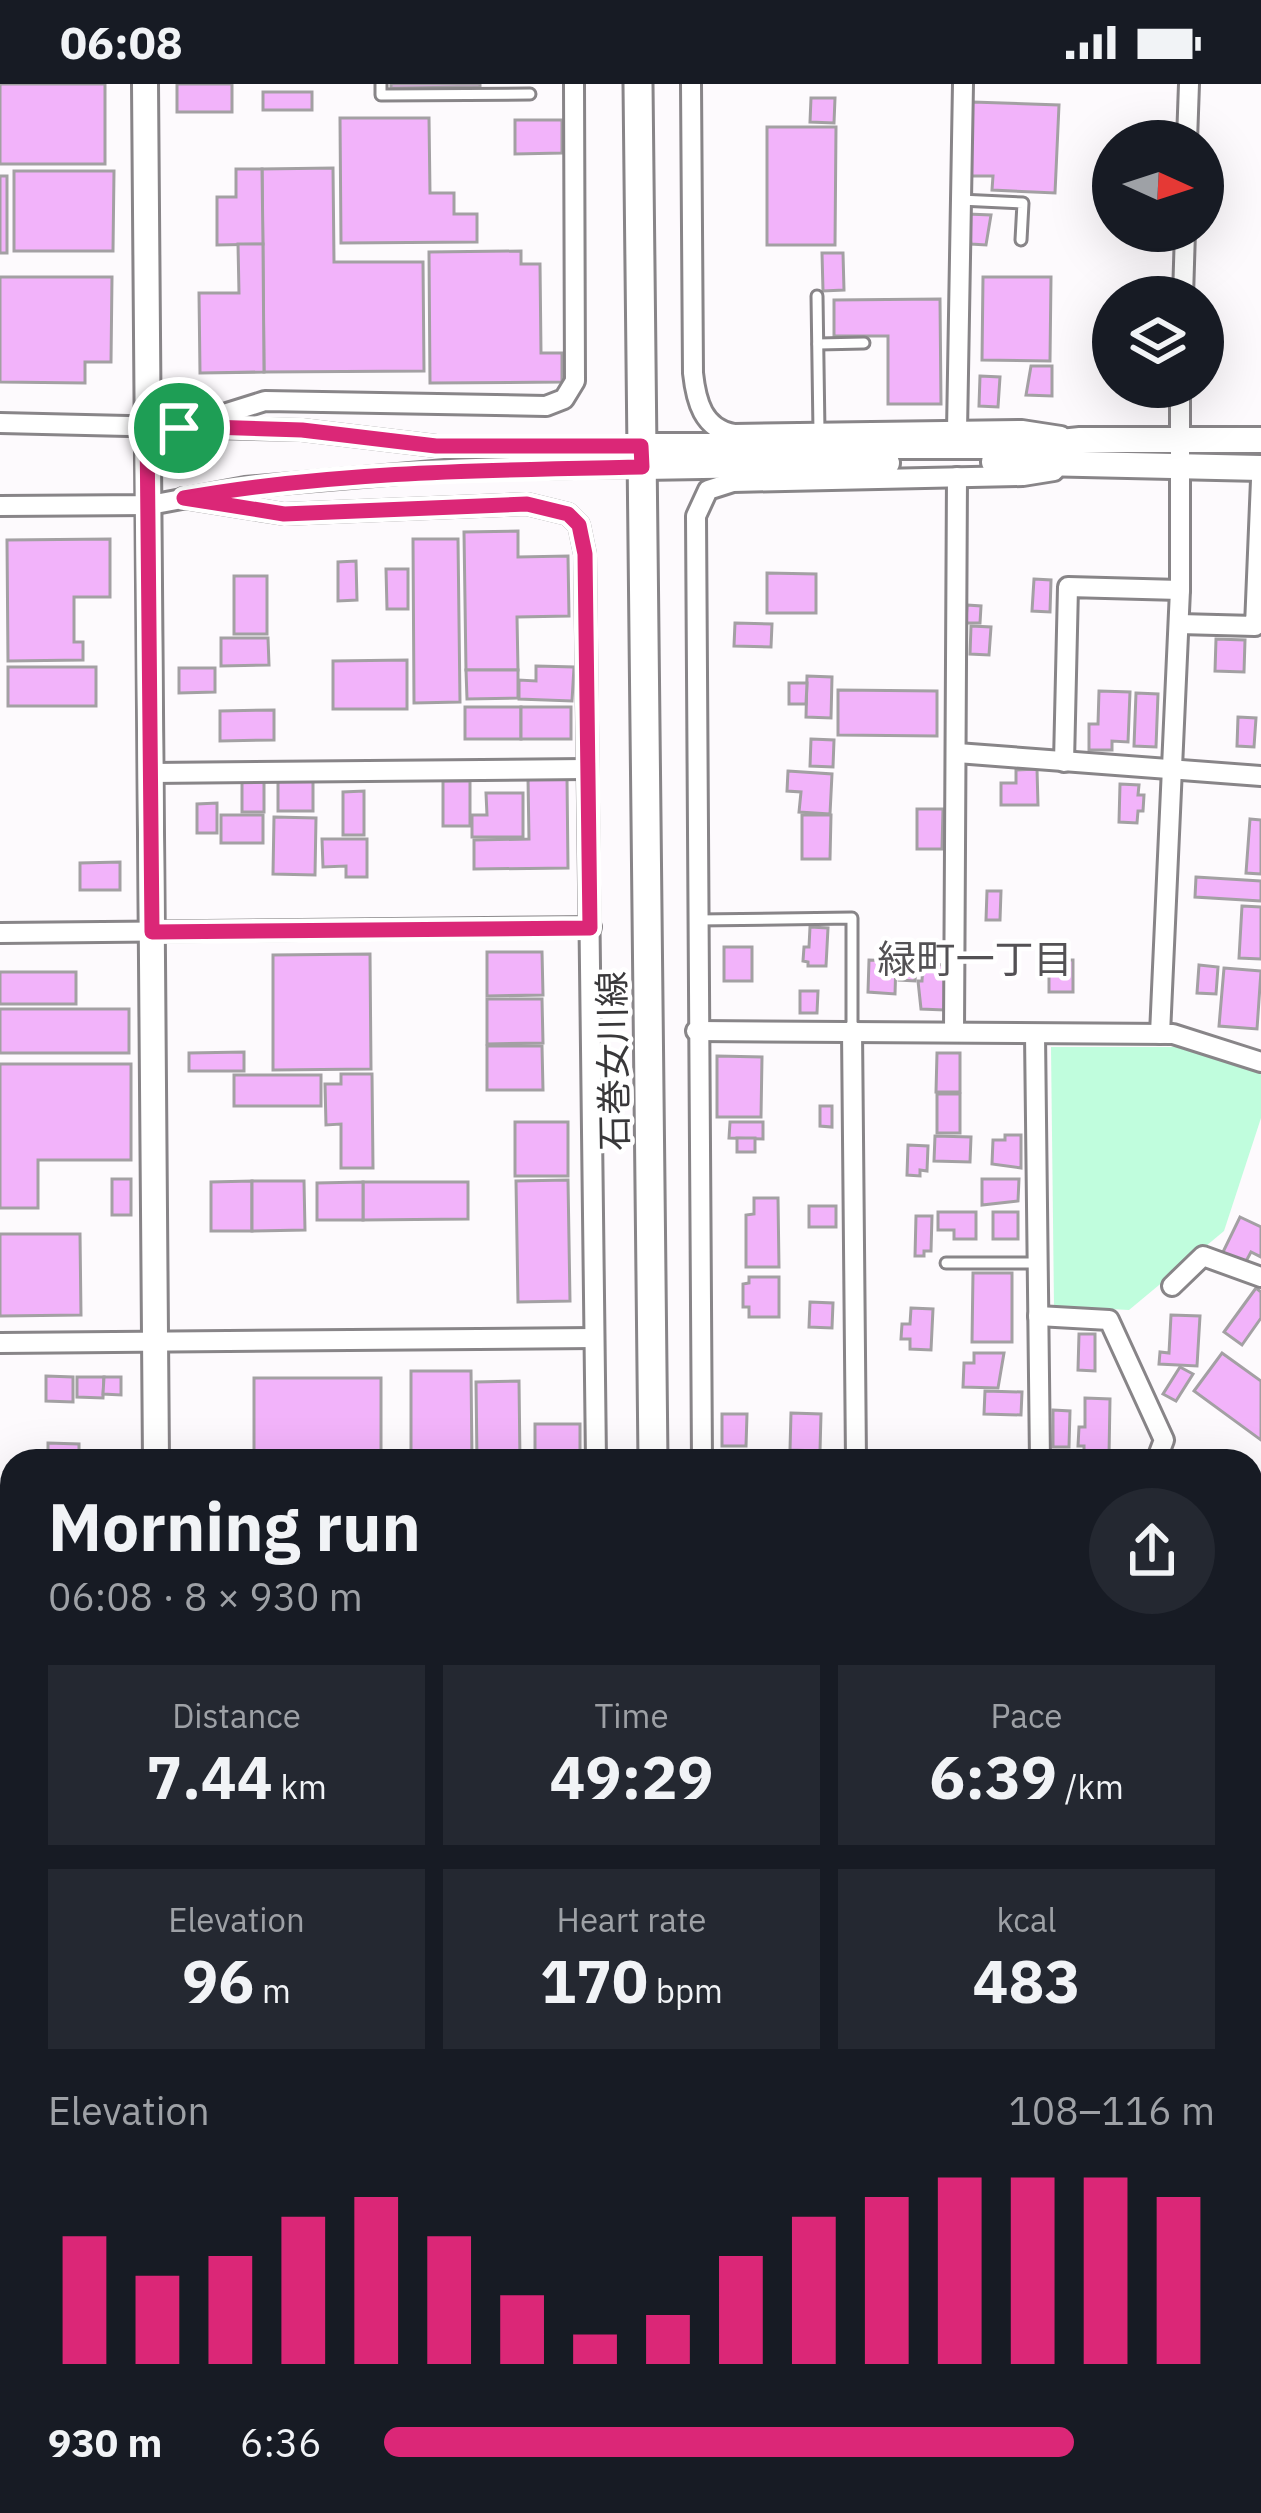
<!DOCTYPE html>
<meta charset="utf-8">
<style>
body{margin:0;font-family:"IBM Plex Sans","Noto Sans JP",sans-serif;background:#242831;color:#f1f3f6;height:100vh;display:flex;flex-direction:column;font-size:45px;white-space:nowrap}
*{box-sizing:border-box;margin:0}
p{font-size:39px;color:#9ea1a6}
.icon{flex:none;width:66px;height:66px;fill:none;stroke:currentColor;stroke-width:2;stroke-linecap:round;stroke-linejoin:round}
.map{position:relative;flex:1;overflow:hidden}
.side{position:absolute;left:0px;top:1365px;width:1263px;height:1065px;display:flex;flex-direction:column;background:#171b24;border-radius:36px 36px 0 0;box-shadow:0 12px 48px #0002}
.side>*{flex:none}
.needle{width:78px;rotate:93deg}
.tools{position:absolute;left:1092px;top:36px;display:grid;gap:24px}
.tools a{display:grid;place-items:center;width:132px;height:132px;border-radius:50%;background:#171b24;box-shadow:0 12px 48px #0002;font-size:60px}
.pin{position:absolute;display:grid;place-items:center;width:102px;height:102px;color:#fff;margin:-51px;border:6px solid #fff;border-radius:50%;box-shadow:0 3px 12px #0007}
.round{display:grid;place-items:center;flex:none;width:126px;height:126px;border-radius:63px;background:#242831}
.head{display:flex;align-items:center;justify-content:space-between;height:204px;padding:0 48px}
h1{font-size:66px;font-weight:700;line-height:90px}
.metrics{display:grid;grid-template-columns:repeat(3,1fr);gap:18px;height:204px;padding:12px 48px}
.metrics div{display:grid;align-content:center;border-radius:0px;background:#242831;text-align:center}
.metrics b{font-size:60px;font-weight:700}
.metrics small{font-size:33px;font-weight:400}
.metrics p{font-size:33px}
.chart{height:336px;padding:24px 48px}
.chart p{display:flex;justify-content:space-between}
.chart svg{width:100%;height:216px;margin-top:12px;stroke:#db2777;stroke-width:6}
ul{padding:0 48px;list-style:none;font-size:39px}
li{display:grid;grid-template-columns:192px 144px 1fr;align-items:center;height:90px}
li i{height:30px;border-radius:15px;background:#db2777}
.status{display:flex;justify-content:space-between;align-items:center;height:84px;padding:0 60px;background:#171b24;direction:ltr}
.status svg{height:33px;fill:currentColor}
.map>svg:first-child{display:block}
</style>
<div class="status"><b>06:08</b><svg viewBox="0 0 49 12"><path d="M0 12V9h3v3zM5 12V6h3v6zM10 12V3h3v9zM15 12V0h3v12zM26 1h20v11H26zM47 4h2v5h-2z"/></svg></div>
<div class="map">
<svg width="1261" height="2429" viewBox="0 0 1261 2429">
<rect width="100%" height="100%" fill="#fdfafd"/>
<g fill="#c0fddd">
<path d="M1051,963H1192L1261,989V1034L1224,1147L1129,1226L1054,1222Z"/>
<path d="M0,1761H12V2115L0,2090Z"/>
<path d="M12,2155V2370L0,2340V2177Z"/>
</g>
<g fill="#f2b3fa" stroke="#a3a0a3" stroke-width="3">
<rect x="0" y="0" width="105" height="80"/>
<rect x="177" y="0" width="55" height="28"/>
<path d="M391,0H480V3L391,4Z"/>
<rect x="263" y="8" width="49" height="18"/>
<path d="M811,14H835L834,39L810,38Z"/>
<path d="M972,18L1059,21L1055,109L992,106L993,92H969Z"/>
<path d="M340,34H429L430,109H454V130H477V158L341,159Z"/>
<path d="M515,36H562V69L515,70Z"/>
<path d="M767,43H836L835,161H767Z"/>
<path d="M333,84L334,178H423L424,287L264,288L262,85Z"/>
<path d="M236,85H262L263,160L217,161V113H236Z"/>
<path d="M14,87H114L113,167H14Z"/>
<rect x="0" y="92" width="7" height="77"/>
<path d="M967,130L991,131L986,161L971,160Z"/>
<path d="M238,160H263L264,288L200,289L199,209H239Z"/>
<path d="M521,167V180H540L541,269H562V298L430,299L429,168Z"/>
<path d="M822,169H843L844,206L823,207Z"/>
<path d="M0,193H112L111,278H85V299L0,298Z"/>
<path d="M983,193H1051L1050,277L982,276Z"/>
<path d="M940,215L941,320H888V252H834V216Z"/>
<path d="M1031,282H1052V312L1026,311Z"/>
<path d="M980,292L1000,293L998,323L979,322Z"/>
<path d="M518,447V473L568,472L569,532L517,533L518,586H466L464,448Z"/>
<path d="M110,455V513H74V558H83V576L8,577L7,456Z"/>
<path d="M413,455H458L460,618L414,619Z"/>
<path d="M356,477L357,516L338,517V478Z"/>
<path d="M386,485H408V525H387Z"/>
<path d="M767,489L816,490V529H767Z"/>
<rect x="234" y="492" width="33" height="58"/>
<path d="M1034,495L1051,496L1050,528L1032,527Z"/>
<path d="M967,521L981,522L980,539H966Z"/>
<path d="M735,539L772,540L771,563L734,562Z"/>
<path d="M971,542L991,543L989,571L970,570Z"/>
<path d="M221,554H268L269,581L221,582Z"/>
<path d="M1216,555L1245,556L1244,588L1215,587Z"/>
<path d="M407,576V625H333V577Z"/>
<path d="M536,582L574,583L572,617L519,615V596L536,597Z"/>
<rect x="8" y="583" width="88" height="39"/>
<path d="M179,584H215V608L179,609Z"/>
<path d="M466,586H518V614L467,615Z"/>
<path d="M807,592L832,593L831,634L806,633Z"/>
<path d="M789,599H807L806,620H789Z"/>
<path d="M838,606L937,607V652L838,651Z"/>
<path d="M1099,607L1130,608L1128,658L1112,657V666H1089V640H1098Z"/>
<path d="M1136,609L1158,610L1156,663L1134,662Z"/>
<rect x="465" y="623" width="56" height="32"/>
<rect x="521" y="623" width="50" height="32"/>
<path d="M274,626V656L220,657V627Z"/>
<path d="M1238,633L1256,634L1254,663L1237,662Z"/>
<path d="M811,655L834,656L833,683L810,682Z"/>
<path d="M1037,685L1038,721H1001V699H1016V686Z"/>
<path d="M788,687L832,690L830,730L799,728L801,708L787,707Z"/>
<path d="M528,694H567L568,784L474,785V756L529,755Z"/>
<rect x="278" y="695" width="35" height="32"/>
<rect x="242" y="696" width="22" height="32"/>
<rect x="443" y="697" width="27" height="45"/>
<path d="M1120,700L1139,701L1138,711H1144L1143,727H1138L1137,739L1119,738Z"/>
<path d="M364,707V751H343V708Z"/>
<path d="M486,709H523V753H472V731H487Z"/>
<path d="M217,719V749H197V720Z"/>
<path d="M917,725H943L942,765H917Z"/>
<rect x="221" y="731" width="42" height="28"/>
<path d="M802,731H831L830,775H802Z"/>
<path d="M274,733L316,734L315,791L273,790Z"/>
<path d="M1250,735L1261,736V790L1246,789Z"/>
<path d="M322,755H367V793H346V782L323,783Z"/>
<path d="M120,778V806H80V779Z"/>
<path d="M1196,793L1261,797V817L1195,813Z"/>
<path d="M987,807H1001L1000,836H986Z"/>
<path d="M1242,822L1261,823V875L1239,874Z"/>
<path d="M810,843L828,844L826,882H808V878L803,877L804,863H809Z"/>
<rect x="724" y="863" width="28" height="34"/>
<path d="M487,868H542L543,911L487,912Z"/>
<path d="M370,870L371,985L273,986V871Z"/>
<path d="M869,876L896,877L895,910L868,908Z"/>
<rect x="1049" y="876" width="24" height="32"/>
<path d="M923,880L946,881L944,926L921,925L918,897H922Z"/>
<path d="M1199,881L1218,883L1216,910L1197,909Z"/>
<path d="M899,882L916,883L915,897L899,896Z"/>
<path d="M1224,884L1261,887L1257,945L1219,942Z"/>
<rect x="0" y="888" width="76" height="32"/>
<path d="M800,907H818L817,929H800Z"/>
<path d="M487,915H542L543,959L487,960Z"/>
<rect x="0" y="925" width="129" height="44"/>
<path d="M487,962H542L543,1006H487Z"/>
<path d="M244,968V987H189V969Z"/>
<path d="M937,969H960V1008H936Z"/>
<path d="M717,972L762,973L761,1033H717Z"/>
<path d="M0,980H131V1076H38V1124H0Z"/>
<path d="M341,990H372L373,1084H341V1040L326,1041L325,1000H341Z"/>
<rect x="234" y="991" width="87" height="31"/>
<rect x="937" y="1010" width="23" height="39"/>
<path d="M820,1022H832V1043L820,1042Z"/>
<rect x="515" y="1038" width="53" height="54"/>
<path d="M730,1038H763V1055L729,1054Z"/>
<path d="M1005,1051H1021V1084L992,1080L993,1056H1005Z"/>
<path d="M935,1052L971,1053L970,1078L934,1077Z"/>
<rect x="737" y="1054" width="18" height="14"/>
<path d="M908,1061L928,1062L927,1087L920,1086V1092L907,1091Z"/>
<rect x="112" y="1095" width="19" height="36"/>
<path d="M982,1095H1019L1018,1117L982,1121Z"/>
<path d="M568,1096L570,1217L518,1218L516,1097Z"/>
<path d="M252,1097V1147H211V1098Z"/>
<path d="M252,1097H304L305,1146L252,1147Z"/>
<path d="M363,1098H468V1135L363,1136Z"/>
<path d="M363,1098V1136H317V1099Z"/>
<path d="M754,1114H778L779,1183H746V1131L754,1130Z"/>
<rect x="809" y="1122" width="27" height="21"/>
<path d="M938,1128H976V1155H954V1146H938Z"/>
<rect x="993" y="1128" width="25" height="27"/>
<path d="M916,1132H932L931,1167H924V1172H915Z"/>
<path d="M1240,1133L1261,1143V1173L1251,1168L1244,1181L1222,1170Z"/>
<path d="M0,1150H80L81,1231L0,1232Z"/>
<path d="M973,1189H1012V1258H972Z"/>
<path d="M749,1193H779V1233H749V1223H743V1200L749,1199Z"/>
<path d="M1256,1204L1261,1208V1234L1242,1261L1224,1248Z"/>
<path d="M810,1218L833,1219L832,1244L809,1243Z"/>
<path d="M911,1224L933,1225L931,1266L910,1265V1255H901L902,1240H910Z"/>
<path d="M1171,1231L1200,1232L1197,1282L1159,1280L1160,1268L1169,1269Z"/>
<path d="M1079,1250H1095V1287L1078,1286Z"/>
<path d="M974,1269H1004L998,1304L963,1303L964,1279H974Z"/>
<path d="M1222,1269L1261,1297V1356L1194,1307Z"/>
<path d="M1180,1283L1193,1290L1176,1317L1163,1310Z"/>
<path d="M411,1287H471L472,1377H416L411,1374Z"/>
<path d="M46,1292L73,1293V1318L46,1317Z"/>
<path d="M77,1293H104L103,1314L77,1313Z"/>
<path d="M104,1293H121V1311L103,1310Z"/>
<rect x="254" y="1294" width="127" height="83"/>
<path d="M519,1297L520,1377H477L476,1298Z"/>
<path d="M985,1307L1022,1308L1021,1331L984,1330Z"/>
<path d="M1085,1314L1110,1315L1109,1372H1084V1362H1078L1079,1343H1085Z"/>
<path d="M1053,1326L1070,1327L1069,1363H1053Z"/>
<path d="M791,1329L821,1330L820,1367L790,1366Z"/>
<path d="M722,1330H747L746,1362H722Z"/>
<rect x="535" y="1340" width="45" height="37"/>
<path d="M48,1359L79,1360V1377H48Z"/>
<path d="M1256,1772L1261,1773V1801L1251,1797Z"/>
<path d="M1251,1963L1261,1965V2016L1251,2014Z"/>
<path d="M1251,2120L1261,2123V2147L1251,2144Z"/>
<path d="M1251,2166L1261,2169V2199L1251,2196Z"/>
<rect x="374" y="2418" width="28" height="11"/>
<path d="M524,2418H564V2429H525Z"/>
<path d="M564,2418H651L652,2429H564Z"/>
<path d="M871,2418H908L907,2429H870Z"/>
<path d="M939,2418H968L967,2429H938Z"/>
</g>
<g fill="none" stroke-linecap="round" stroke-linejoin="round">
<defs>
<g id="service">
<path d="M381,0V11L530,10"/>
<path d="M960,116L1023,119L1021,156"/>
<path d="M817,212L819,348"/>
<path d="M818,260L864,259"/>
<path d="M697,836L852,834V946"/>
<path d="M946,1179H1036"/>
</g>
<g id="minor">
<path d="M691,0L693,289C696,317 703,345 734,350L1022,346L1061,352"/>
<path d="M1187,57L1189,0"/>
<path d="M1183,213L1185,147"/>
<path d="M0,339L302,346L436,362H641"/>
<path d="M179,344L265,317L546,322L564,315L575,297L574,0"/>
<path d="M957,347L963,0"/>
<path d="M183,414L284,430L527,420L568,430L579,441L585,470L596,1377"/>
<path d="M0,422L150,421L245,403L445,386L642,383"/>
<path d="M1179,540L1255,542L1261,396"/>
<path d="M957,669L1261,692"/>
<path d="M1064,678L1068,503L1180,506"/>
<path d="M151,689L586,685"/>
<path d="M0,849L591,843"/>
<path d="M852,946L856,1377"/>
<path d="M696,947L1173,950L1261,978"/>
<path d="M954,948L957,393"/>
<path d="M1035,950L1040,1377"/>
<path d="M1160,950L1180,506V303"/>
<path d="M1172,1202L1203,1172L1261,1193"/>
<path d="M1038,1232L1109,1236L1164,1356L1156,1377"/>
<path d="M0,1259L594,1254"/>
<path d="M702,1377L696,432L708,406L733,398L1023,392L1054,387"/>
<path d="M1251,1489L1261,1494"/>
<path d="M0,1713H12"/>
<path d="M0,1738H12"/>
<path d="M1251,1941L1261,1944"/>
<path d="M1251,2270L1261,2251"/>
<path d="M1251,2302L1261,2303"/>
<path d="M443,2418V2429"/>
<path d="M659,2418L660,2429"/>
<path d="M779,2418L780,2429"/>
<path d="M1214,2418L1222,2429"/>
</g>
<g id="tertiary">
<path d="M145,0L156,1377"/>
<path d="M641,362H1023L1080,356H1261"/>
<path d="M994,378L1261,384"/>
<path d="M642,383L887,379"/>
<path d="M166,2418L167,2429"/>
</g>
<g id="secondary">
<path d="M638,0L653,1377"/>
<path d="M729,2418L730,2429"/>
</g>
<g id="trunk">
<path d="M1251,1705L1261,1670"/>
<path d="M1050,2429L1053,2418"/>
</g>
</defs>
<use href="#service" stroke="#888588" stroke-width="15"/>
<use href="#minor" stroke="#888588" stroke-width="24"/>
<use href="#tertiary" stroke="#888588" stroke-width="30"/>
<use href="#secondary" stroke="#888588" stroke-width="33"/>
<use href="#trunk" stroke="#888588" stroke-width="36"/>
<use href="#service" stroke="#fff" stroke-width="9"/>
<use href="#minor" stroke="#fff" stroke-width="18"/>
<use href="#tertiary" stroke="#fff" stroke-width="24"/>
<use href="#secondary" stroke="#fff" stroke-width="27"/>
<use href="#trunk" stroke="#fff" stroke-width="30"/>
</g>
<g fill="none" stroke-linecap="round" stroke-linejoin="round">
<defs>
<path id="route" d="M147,341L302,346L436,362H641L642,383C489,386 334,387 184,414L284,430L527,420L568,430L579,441L585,470L590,844L152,848Z"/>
</defs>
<use href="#route" stroke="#fff" stroke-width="24"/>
<use href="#route" stroke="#db2777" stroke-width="15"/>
</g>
<g text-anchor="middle" stroke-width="9" stroke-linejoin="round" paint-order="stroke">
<g font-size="36" fill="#39383a" stroke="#fff">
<text transform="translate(613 977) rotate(-91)" y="13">石巻女川線</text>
</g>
<g font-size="39" fill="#535154" stroke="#fff">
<text x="975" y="889">緑町一丁目</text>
</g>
</g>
</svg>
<div class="tools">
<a><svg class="needle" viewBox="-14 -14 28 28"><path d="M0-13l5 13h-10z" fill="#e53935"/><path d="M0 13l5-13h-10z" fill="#9ea1a6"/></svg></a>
<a><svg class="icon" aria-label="layers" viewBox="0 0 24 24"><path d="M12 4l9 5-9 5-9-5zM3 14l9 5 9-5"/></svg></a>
</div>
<div class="pin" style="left:179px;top:344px;background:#1e9e55"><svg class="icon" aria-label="arrive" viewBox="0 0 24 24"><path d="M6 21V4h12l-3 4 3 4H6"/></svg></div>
<section class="side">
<div class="head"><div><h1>Morning run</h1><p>06:08 · 8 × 930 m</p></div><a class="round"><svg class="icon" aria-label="share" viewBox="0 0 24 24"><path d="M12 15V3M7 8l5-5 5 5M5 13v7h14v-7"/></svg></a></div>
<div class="metrics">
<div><p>Distance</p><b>7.44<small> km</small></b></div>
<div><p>Time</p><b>49:29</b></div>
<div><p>Pace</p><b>6:39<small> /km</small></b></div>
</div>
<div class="metrics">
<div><p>Elevation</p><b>96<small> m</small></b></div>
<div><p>Heart rate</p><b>170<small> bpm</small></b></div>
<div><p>kcal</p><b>483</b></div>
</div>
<div class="chart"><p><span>Elevation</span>108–116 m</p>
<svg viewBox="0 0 160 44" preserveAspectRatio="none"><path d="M5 44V18M15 44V26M25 44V22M35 44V14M45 44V10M55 44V18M65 44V30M75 44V38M85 44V34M95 44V22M105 44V14M115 44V10M125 44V6M135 44V6M145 44V6M155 44V10"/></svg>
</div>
<ul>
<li><b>930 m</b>6:36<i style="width:83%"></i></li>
</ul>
</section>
</div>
